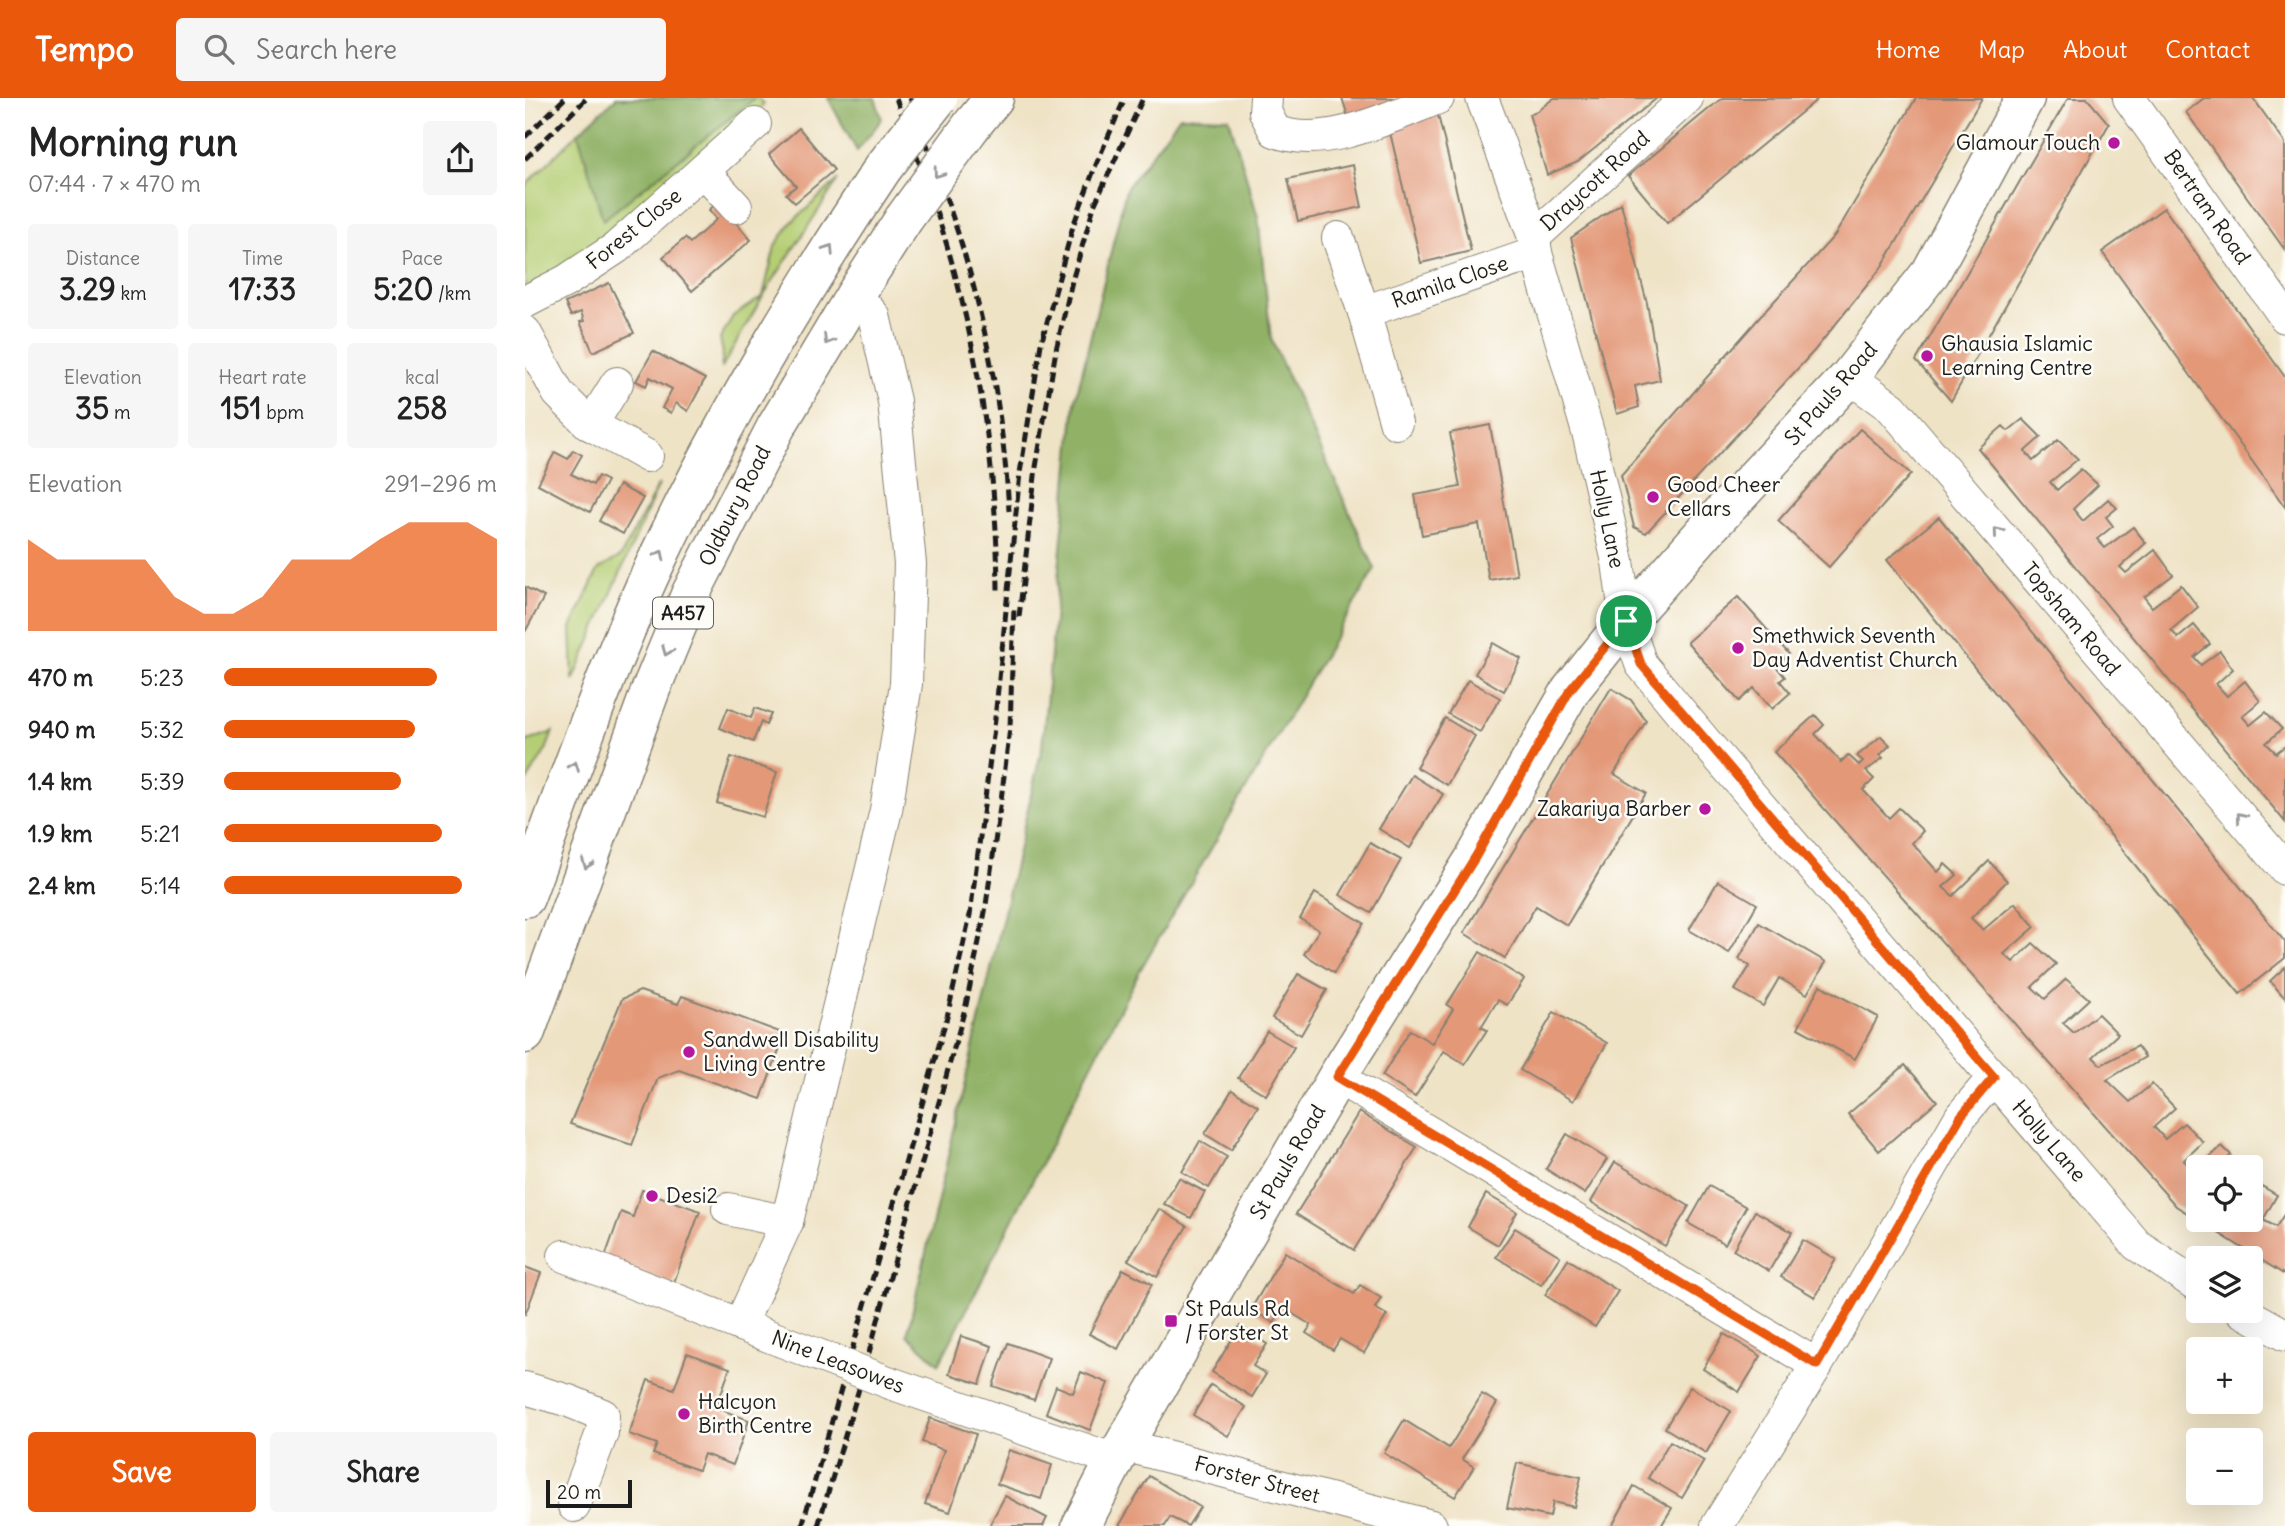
<!DOCTYPE html>
<meta charset="utf-8">
<style>
body{margin:0;font-family:Delius,sans-serif;background:#f6f6f6;color:#222;height:100vh;display:flex;flex-direction:column;font-size:26px;white-space:nowrap}
*{box-sizing:border-box;margin:0}
p{font-size:23px;color:#767676}
.icon{flex:none;width:38px;height:38px;fill:none;stroke:currentColor;stroke-width:2;stroke-linecap:round;stroke-linejoin:round}
.map{position:relative;flex:1;overflow:hidden}
.drawer{display:flex;flex-direction:column;background:#fff;width:525px}
.drawer>*{flex:none}
.buttons{position:absolute;left:1661px;top:1057px;display:grid;gap:14px}
.buttons a{display:grid;place-items:center;width:77px;height:77px;border-radius:7px;background:#fff;box-shadow:0 7px 28px #0002;font-size:35px}
.scale{position:absolute;left:21px;bottom:18px;width:86px;box-sizing:border-box;padding-left:7px;border:4px solid #1c1c1c;border-top:0;font-size:19px;line-height:24px;white-space:nowrap;color:#1c1c1c;-webkit-text-stroke:5px #fdfcf7;paint-order:stroke}
.pin{position:absolute;display:grid;place-items:center;width:60px;height:60px;color:#fff;margin:-30px;border:4px solid #fff;border-radius:50%;box-shadow:0 2px 7px #0007}
.round{display:grid;place-items:center;flex:none;width:74px;height:74px;border-radius:7px;background:#f6f6f6}
.headline{display:flex;align-items:center;justify-content:space-between;height:119px;padding:0 28px}
h1{font-size:38px;font-weight:700;line-height:52px}
.stats{display:grid;grid-template-columns:repeat(3,1fr);gap:10px;height:119px;padding:7px 28px}
.stats div{display:grid;align-content:center;border-radius:7px;background:#f6f6f6;text-align:center}
.stats b{font-size:30px;font-weight:700}
.stats small{font-size:19px;font-weight:400}
.stats p{font-size:19px}
.chart{height:196px;padding:14px 28px}
.chart p{display:flex;justify-content:space-between}
.chart svg{width:100%;height:126px;margin-top:7px;fill:#ea580c;opacity:.7}
.cta{display:flex;gap:14px;margin-top:auto;padding:14px 28px}
.cta a{flex:1;height:80px;border-radius:7px;background:#ea580c;color:#fff;font-size:28px;font-weight:700;line-height:80px;text-align:center}
.cta a+a{background:#f6f6f6;color:#222}
ul{padding:0 28px;list-style:none;font-size:23px}
li{display:grid;grid-template-columns:112px 84px 1fr;align-items:center;height:52px}
li i{height:18px;border-radius:9px;background:#ea580c}
header{display:flex;align-items:center;gap:42px;box-sizing:border-box;height:98px;padding:0 35px;background:#ea580c;color:#fff}
header strong{font-size:33px}
nav{display:flex;gap:38px;margin-inline-start:auto;font-size:24px}
.search{width:490px;height:63px;background:#f6f6f6;display:flex;align-items:center;gap:18px;box-sizing:border-box;padding:0 24px;border-radius:7px;color:#767676;font-size:26px}
main{display:flex;flex:1;min-height:0}
.map>svg:first-child{display:block}
</style>
<header>
<strong>Tempo</strong>
<div class="search"><svg class="icon" aria-label="search" viewBox="0 0 24 24"><circle cx="10" cy="10" r="6"/><path d="M15 15l6 6"/></svg>Search here</div>
<nav><a>Home</a><a>Map</a><a>About</a><a>Contact</a></nav>
</header>
<main>
<section class="drawer">
<div class="headline"><div><h1>Morning run</h1><p>07:44 · 7 × 470 m</p></div><a class="round"><svg class="icon" aria-label="share" viewBox="0 0 24 24"><path d="M12 15V3M7 8l5-5 5 5M5 13v7h14v-7"/></svg></a></div>
<div class="stats">
<div><p>Distance</p><b>3.29<small> km</small></b></div>
<div><p>Time</p><b>17:33</b></div>
<div><p>Pace</p><b>5:20<small> /km</small></b></div>
</div>
<div class="stats">
<div><p>Elevation</p><b>35<small> m</small></b></div>
<div><p>Heart rate</p><b>151<small> bpm</small></b></div>
<div><p>kcal</p><b>258</b></div>
</div>
<div class="chart"><p><span>Elevation</span>291–296 m</p>
<svg viewBox="0 0 160 44" preserveAspectRatio="none"><path d="M0 44V12L10 19L20 19L30 19L40 19L50 32L60 38L70 38L80 32L90 19L100 19L110 19L120 12L130 6L140 6L150 6L160 12V44z"/></svg>
</div>
<ul>
<li><b>470 m</b>5:23<i style="width:78%"></i></li>
<li><b>940 m</b>5:32<i style="width:70%"></i></li>
<li><b>1.4 km</b>5:39<i style="width:65%"></i></li>
<li><b>1.9 km</b>5:21<i style="width:80%"></i></li>
<li><b>2.4 km</b>5:14<i style="width:87%"></i></li>
</ul>
<div class="cta"><a>Save</a><a>Share</a></div>
</section>
<div class="map">
<svg width="1760" height="1428" viewBox="0 0 1760 1428">
<rect width="100%" height="100%" fill="#fdfcf7"/>
<filter id="ink" filterUnits="userSpaceOnUse"><feTurbulence type="fractalNoise" baseFrequency=".0143" numOctaves="2"/><feDisplacementMap in="SourceGraphic" scale="14" xChannelSelector="R" yChannelSelector="G"/><feConvolveMatrix kernelMatrix="1 2 1 2 8 2 1 2 1" color-interpolation-filters="sRGB"/></filter>
<filter id="wash" filterUnits="userSpaceOnUse"><feTurbulence type="fractalNoise" baseFrequency=".00686" numOctaves="4" result="noise"/><feDisplacementMap in="SourceGraphic" scale="28" xChannelSelector="R" yChannelSelector="G"/><feGaussianBlur stdDeviation="1.57" result="paint"/><feColorMatrix in="noise" values="0 0 0 0 0 0 0 0 0 0 0 0 0 0 0 0 0 1.4 0 .05"/><feComposite in="paint" operator="in"/></filter>
<g filter="url(#wash)">
<rect width="100%" height="100%" fill="#efe3c6"/>
<g fill="#b5ce74" stroke="#687548" stroke-width="2">
<path d="M230,0H233L239,7L84,140L0,192V88L53,35L79,121Z"/>
<path d="M313,82L238,198L196,271L198,255L195,241L208,218L238,198L250,148L266,125Z"/>
<path d="M134,386L48,583L46,530L73,472L96,458Z"/>
<path d="M28,634L21,652L0,686V644Z"/>
</g>
<g fill="#90b166" stroke="#566641" stroke-width="2">
<path d="M91,0H230L78,122L53,35Z"/>
<path d="M303,0H350L357,21L332,53Z"/>
<path d="M655,18L704,20L733,119L746,241L850,471L614,874L414,1266L382,1237L517,649L550,304L601,91Z"/>
</g>
<g id="blocks">
<g fill="#e39878">
<path d="M817,0H868L870,7L825,24Z"/>
<path d="M1029,0H1132L1053,64L1022,77L1004,16L1012,13Z"/>
<path d="M1197,0H1294L1142,125L1103,78Z"/>
<path d="M1391,0H1457L1356,170L1289,253L1121,435L1109,429L1096,377L1242,211L1310,137Z"/>
<path d="M1543,0H1562L1584,26L1426,303L1391,263Z"/>
<path d="M1679,0H1728L1760,45V152L1661,14Z"/>
<path d="M912,13L946,153L896,165L863,26Z"/>
<path d="M274,30L309,72L270,105L261,96L271,88L244,56Z"/>
<path d="M828,67L837,109L773,123L763,81Z"/>
<path d="M193,104L226,142L167,193L138,159L160,140L165,145L192,121L184,112Z"/>
<path d="M1096,105L1122,205L1135,282L1110,288L1114,309L1092,316L1046,140Z"/>
<path d="M1639,110L1760,279V409L1577,154Z"/>
<path d="M84,185L109,235L68,254L55,224L59,223L56,214L46,218L40,205Z"/>
<path d="M128,253L180,281L163,313L151,305L146,315L137,310L147,291L125,279L121,288L111,283Z"/>
<path d="M1498,321L1516,339L1500,353L1508,363L1533,342L1553,361L1525,384L1532,392L1556,371L1573,387L1548,411L1558,423L1583,401L1592,410L1581,419L1588,428L1572,441L1580,450L1608,429L1621,445L1595,469L1601,475L1630,452L1648,477L1619,499L1627,509L1656,487L1673,509L1646,532L1653,540L1669,527L1685,546L1669,559L1676,567L1695,553L1708,571L1691,586L1702,598L1720,583L1735,603L1717,618L1725,627L1741,614L1757,631L1741,645L1751,655L1760,648V724L1453,350L1478,328L1483,333Z"/>
<path d="M965,327L992,477L964,482L954,426L897,437L890,397L935,389L925,335Z"/>
<path d="M1335,331L1386,376L1304,469L1253,423Z"/>
<path d="M48,352L57,357L46,376L68,387L73,378L82,383L65,414L13,386L30,354L43,361Z"/>
<path d="M94,387L118,400L98,436L74,423Z"/>
<path d="M1414,419L1760,844V860L1715,896L1362,462Z"/>
<path d="M0,489L19,499L0,534Z"/>
<path d="M1213,499L1264,556L1251,568L1260,579L1255,583L1265,595L1247,611L1229,590L1214,603L1162,544Z"/>
<path d="M968,545L996,561L979,593L950,576Z"/>
<path d="M943,582L975,600L955,634L923,616Z"/>
<path d="M1086,590L1106,602L1121,623L1089,676L1121,695L1042,827L1011,808L980,860L939,835Z"/>
<path d="M203,610L226,620L230,610L246,616L241,627L236,624L228,644L195,630Z"/>
<path d="M1290,617L1299,627L1290,636L1316,664L1323,657L1334,667L1338,663L1332,658L1356,638L1365,647L1355,657L1358,660L1341,673L1349,681L1338,692L1364,720L1374,710L1398,733L1387,745L1413,774L1420,766L1432,777L1418,789L1428,798L1464,763L1482,783L1446,820L1458,832L1490,805L1510,829L1479,856L1488,864L1508,845L1531,866L1507,889L1520,901L1541,881L1564,901L1538,925L1549,935L1573,916L1593,936L1568,959L1576,967L1612,948L1620,959L1582,982L1605,1004L1627,986L1650,1010L1629,1029L1640,1041L1659,1025L1678,1044L1659,1062L1669,1074L1673,1070V1122H1726V1087L1728,1083L1752,1097L1738,1122L1751,1129L1760,1115V1177L1651,1108L1249,654Z"/>
<path d="M920,620L950,638L922,687L891,669Z"/>
<path d="M206,659L252,674L238,719L192,705Z"/>
<path d="M887,677L918,696L885,750L854,731Z"/>
<path d="M845,745L876,762L846,815L815,797Z"/>
<path d="M1193,783L1232,806L1204,855L1164,832Z"/>
<path d="M790,795L839,825L809,875L779,856L794,832L775,821Z"/>
<path d="M1234,825L1301,864L1282,896L1254,880L1238,908L1210,892L1225,868L1214,861Z"/>
<path d="M955,854L999,881L982,907L973,902L956,929L962,932L940,966L919,953L890,999L857,978L885,932L907,945L928,911L922,907Z"/>
<path d="M1760,869V900L1745,883Z"/>
<path d="M773,876L802,892L776,937L747,920Z"/>
<path d="M1295,887L1353,919L1330,961L1273,930Z"/>
<path d="M115,893L153,906L157,898L260,936L236,1001L154,972L133,980L107,1047L45,1026L97,901Z"/>
<path d="M1029,914L1082,945L1048,1003L995,972Z"/>
<path d="M742,933L769,949L741,997L713,980Z"/>
<path d="M1380,967L1412,1003L1354,1053L1323,1016Z"/>
<path d="M707,992L733,1008L706,1052L680,1036Z"/>
<path d="M834,1014L892,1049L829,1152L771,1116Z"/>
<path d="M1042,1036L1082,1061L1060,1096L1021,1071Z"/>
<path d="M675,1043L702,1059L684,1090L657,1074Z"/>
<path d="M1697,1048L1706,1057L1694,1069H1674Z"/>
<path d="M1090,1064L1164,1108L1140,1148L1066,1104Z"/>
<path d="M654,1080L680,1094L666,1120L639,1106Z"/>
<path d="M1184,1088L1221,1109L1200,1146L1163,1125Z"/>
<path d="M117,1092L175,1113L148,1187L79,1162L96,1114L108,1119Z"/>
<path d="M961,1096L992,1114L973,1147L943,1129Z"/>
<path d="M634,1111L662,1128L632,1179L603,1162Z"/>
<path d="M1230,1113L1267,1134L1244,1173L1208,1152Z"/>
<path d="M990,1130L1035,1158L1016,1187L971,1159Z"/>
<path d="M1278,1142L1311,1161L1290,1199L1256,1179Z"/>
<path d="M760,1154L829,1196L835,1187L856,1200L850,1210L862,1217L839,1255L815,1241L808,1252L781,1235L786,1227L758,1210L749,1225L726,1211Z"/>
<path d="M1043,1161L1093,1193L1070,1229L1020,1197Z"/>
<path d="M0,1169L16,1175L0,1217Z"/>
<path d="M598,1171L627,1186L593,1251L564,1236Z"/>
<path d="M715,1228L742,1246L728,1268L741,1276L727,1299L687,1274Z"/>
<path d="M1199,1236L1236,1258L1214,1294L1178,1271Z"/>
<path d="M436,1238L467,1248L455,1286L424,1276Z"/>
<path d="M483,1245L524,1260L509,1302L468,1288Z"/>
<path d="M162,1255L205,1270L191,1310L224,1322L208,1367L179,1356L173,1372L128,1356L132,1346L104,1336L123,1282L149,1291Z"/>
<path d="M556,1274L583,1285L565,1332L521,1315L531,1288L548,1295Z"/>
<path d="M686,1287L721,1309L703,1338L668,1317Z"/>
<path d="M1165,1289L1206,1313L1181,1355L1140,1330Z"/>
<path d="M957,1296L972,1305L937,1361L949,1369L930,1399L859,1355L879,1322L924,1350Z"/>
<path d="M405,1320L451,1336L425,1414L400,1406L419,1352L397,1344Z"/>
<path d="M1145,1343L1179,1363L1157,1400L1123,1380Z"/>
<path d="M484,1352L527,1367L516,1401L472,1386Z"/>
<path d="M992,1365L1056,1379L1049,1409L1028,1404L1025,1419L982,1410Z"/>
<path d="M624,1378L675,1409L663,1428L645,1419L640,1428H594Z"/>
<path d="M1109,1388L1147,1410L1136,1428H1087Z"/>
<path d="M480,1398L522,1420L518,1428H470L465,1426Z"/>
</g>
</g>
</g>
<g filter="url(#ink)">
<use href="#blocks" fill-opacity="0" stroke="#868071" stroke-width="2"/>
<g fill="none" stroke-linecap="round" stroke-linejoin="round">
<defs>
<g id="minor">
<path d="M741,0L740,14L750,33C799,53 867,18 913,0"/>
<path d="M957,0L1009,139L1011,155L1064,338L1093,464L1101,523L1116,566L1183,647L1612,1147L1673,1188"/>
<path d="M1604,0L1760,219"/>
<path d="M178,73L211,109"/>
<path d="M1009,139L1162,0"/>
<path d="M813,140L839,214L871,325"/>
<path d="M0,204L41,183L91,150L230,26"/>
<path d="M839,214L1011,155"/>
<path d="M0,234L33,295L63,325L122,358"/>
<path d="M1324,279L1367,310L1760,771"/>
<path d="M66,327L92,285"/>
<path d="M812,979L1292,1267"/>
<path d="M203,1111L262,1124"/>
<path d="M39,1158L254,1242"/>
<path d="M1717,1213L1760,1237"/>
<path d="M215,1227L262,1124L361,712L381,586L385,466L369,303L349,218L330,197"/>
<path d="M368,1286L590,1362"/>
<path d="M0,1290L44,1303L78,1317L77,1335L49,1408"/>
<path d="M599,1347L906,1428"/>
<path d="M1192,1428L1292,1267L1436,1018L1469,979"/>
</g>
<g id="major">
<path d="M447,27L469,0"/>
<path d="M0,800C41,688 80,573 131,464C195,326 273,197 358,70"/>
<path d="M0,936L126,591L165,497L251,329L330,197L378,122"/>
<path d="M556,1428L590,1362L812,979L951,758L1046,592L1101,523L1182,431L1324,279L1406,174L1500,0"/>
</g>
</defs>
<use href="#minor" stroke="#868071" stroke-width="34"/>
<use href="#major" stroke="#868071" stroke-width="41"/>
<use href="#minor" stroke="#fff" stroke-width="32"/>
<use href="#major" stroke="#fff" stroke-width="38"/>
<g stroke="#1c1c1c" stroke-width="5" stroke-dasharray="10 5" stroke-linecap="butt">
<path d="M371,0C386,44 403,87 417,131C453,247 472,372 473,493"/>
<path d="M385,0C399,40 415,80 428,120C460,214 478,315 484,413"/>
<path d="M0,39L40,0"/>
<path d="M0,61L62,0"/>
<path d="M494,519L511,369L531,252L547,183L569,108L618,0"/>
<path d="M277,1428L422,919L445,817L469,630L495,375L516,246L548,128L570,69L600,0"/>
<path d="M293,1428L333,1294L441,907L460,814L476,702L485,630L489,508"/>
</g>
<defs>
<path id="minor-bridge" d="M254,1242L368,1286"/>
<g id="major-bridge">
<path d="M358,70L413,0"/>
<path d="M378,122L447,27"/>
</g>
</defs>
<use href="#minor-bridge" stroke="#868071" stroke-width="34" stroke-linecap="butt"/>
<use href="#major-bridge" stroke="#868071" stroke-width="41" stroke-linecap="butt"/>
<use href="#minor-bridge" stroke="#fff" stroke-width="32"/>
<use href="#major-bridge" stroke="#fff" stroke-width="38"/>
</g>
<defs><path id="oneway-chevron" d="M-2-3.5L2.5 0L-2 3.5" fill="none" stroke-width="1.6" stroke-linecap="round" stroke-linejoin="round" transform="scale(1.75)"/></defs>
<g stroke="#999">
<use href="#oneway-chevron" transform="translate(413 75) rotate(126)"/>
<use href="#oneway-chevron" transform="translate(304 151) rotate(-57)"/>
<use href="#oneway-chevron" transform="translate(303 242) rotate(121)"/>
<use href="#oneway-chevron" transform="translate(1473 434) rotate(-130)"/>
<use href="#oneway-chevron" transform="translate(135 457) rotate(-64)"/>
<use href="#oneway-chevron" transform="translate(142 553) rotate(112)"/>
<use href="#oneway-chevron" transform="translate(49 668) rotate(-69)"/>
<use href="#oneway-chevron" transform="translate(1716 719) rotate(-130)"/>
<use href="#oneway-chevron" transform="translate(62 766) rotate(110)"/>
</g>
</g>
<g fill="none" stroke-linecap="round" stroke-linejoin="round" filter="url(#ink)">
<defs>
<path id="route" d="M1101,523L1116,566L1469,979L1436,1018L1292,1267L812,979L951,758L1045,592Z"/>
</defs>
<use href="#route" stroke="#fff" stroke-width="14"/>
<use href="#route" stroke="#ea580c" stroke-width="9"/>
</g>
<g fill="#b5179e" stroke="#fdfcf7" stroke-width="2.5">
<circle cx="1589" cy="45" r="7"/>
<circle cx="1402" cy="258" r="7"/>
<circle cx="1128" cy="399" r="7"/>
<circle cx="1213" cy="550" r="7"/>
<circle cx="1180" cy="711" r="7"/>
<circle cx="164" cy="954" r="7"/>
<circle cx="127" cy="1098" r="7"/>
<rect x="639" y="1216" width="14" height="14" rx="3.5"/>
<circle cx="159" cy="1316" r="7"/>
</g>
<g text-anchor="middle" stroke-width="5" stroke-linejoin="round" paint-order="stroke">
<rect fill="#fdfcf7" stroke="#605f5e" stroke-width="2" x="128" y="499.5" width="60" height="31" rx="5"/>
<g font-size="19" font-weight="bold" fill="#1c1c1c">
<text x="158" y="522">A457</text>
</g>
<g font-size="21" fill="#1c1c1c" stroke="#fdfcf7" text-anchor="start">
<text x="1575" y="52" text-anchor="end">Glamour Touch</text>
<text x="1416" y="253">Ghausia Islamic<tspan x="1416" dy="24">Learning Centre</tspan></text>
<text x="1142" y="394">Good Cheer<tspan x="1142" dy="24">Cellars</tspan></text>
<text x="1227" y="545">Smethwick Seventh<tspan x="1227" dy="24">Day Adventist Church</tspan></text>
<text x="1166" y="718" text-anchor="end">Zakariya Barber</text>
<text x="178" y="949">Sandwell Disability<tspan x="178" dy="24">Living Centre</tspan></text>
<text x="141" y="1105">Desi2</text>
<text x="660" y="1218">St Pauls Rd<tspan x="660" dy="24">/ Forster St</tspan></text>
<text x="173" y="1311">Halcyon<tspan x="173" dy="24">Birth Centre</tspan></text>
</g>
<g font-size="21" fill="#1c1c1c" stroke="#fdfcf7">
<text transform="translate(1070 83) rotate(-42)" y="7">Draycott Road</text>
<text transform="translate(1682 109) rotate(55)" y="7">Bertram Road</text>
<text transform="translate(109 131) rotate(-39)" y="7">Forest Close</text>
<text transform="translate(925 184) rotate(-19)" y="7">Ramila Close</text>
<text transform="translate(1306 296) rotate(-49)" y="7">St Pauls Road</text>
<text transform="translate(210 408) rotate(-63)" y="7">Oldbury Road</text>
<text transform="translate(1082 421) rotate(78)" y="7">Holly Lane</text>
<text transform="translate(1546 521) rotate(50)" y="7">Topsham Road</text>
<text transform="translate(1524 1043) rotate(49)" y="7">Holly Lane</text>
<text transform="translate(763 1064) rotate(-60)" y="7">St Pauls Road</text>
<text transform="translate(313 1264) rotate(21)" y="7">Nine Leasowes</text>
<text transform="translate(732 1382) rotate(15)" y="7">Forster Street</text>
</g>
</g>
</svg>
<div class="buttons">
<a><svg class="icon" aria-label="locate" viewBox="0 0 24 24"><circle cx="12" cy="12" r="6"/><path d="M12 2v4M12 18v4M2 12h4M18 12h4"/></svg></a>
<a><svg class="icon" aria-label="layers" viewBox="0 0 24 24"><path d="M12 4l9 5-9 5-9-5zM3 14l9 5 9-5"/></svg></a>
<a>+</a>
<a>−</a>
</div>
<div class="scale">20 m</div>
<div class="pin" style="left:1101px;top:523px;background:#1e9e55"><svg class="icon" aria-label="arrive" viewBox="0 0 24 24"><path d="M6 21V4h12l-3 4 3 4H6"/></svg></div>
</div>
</main>
